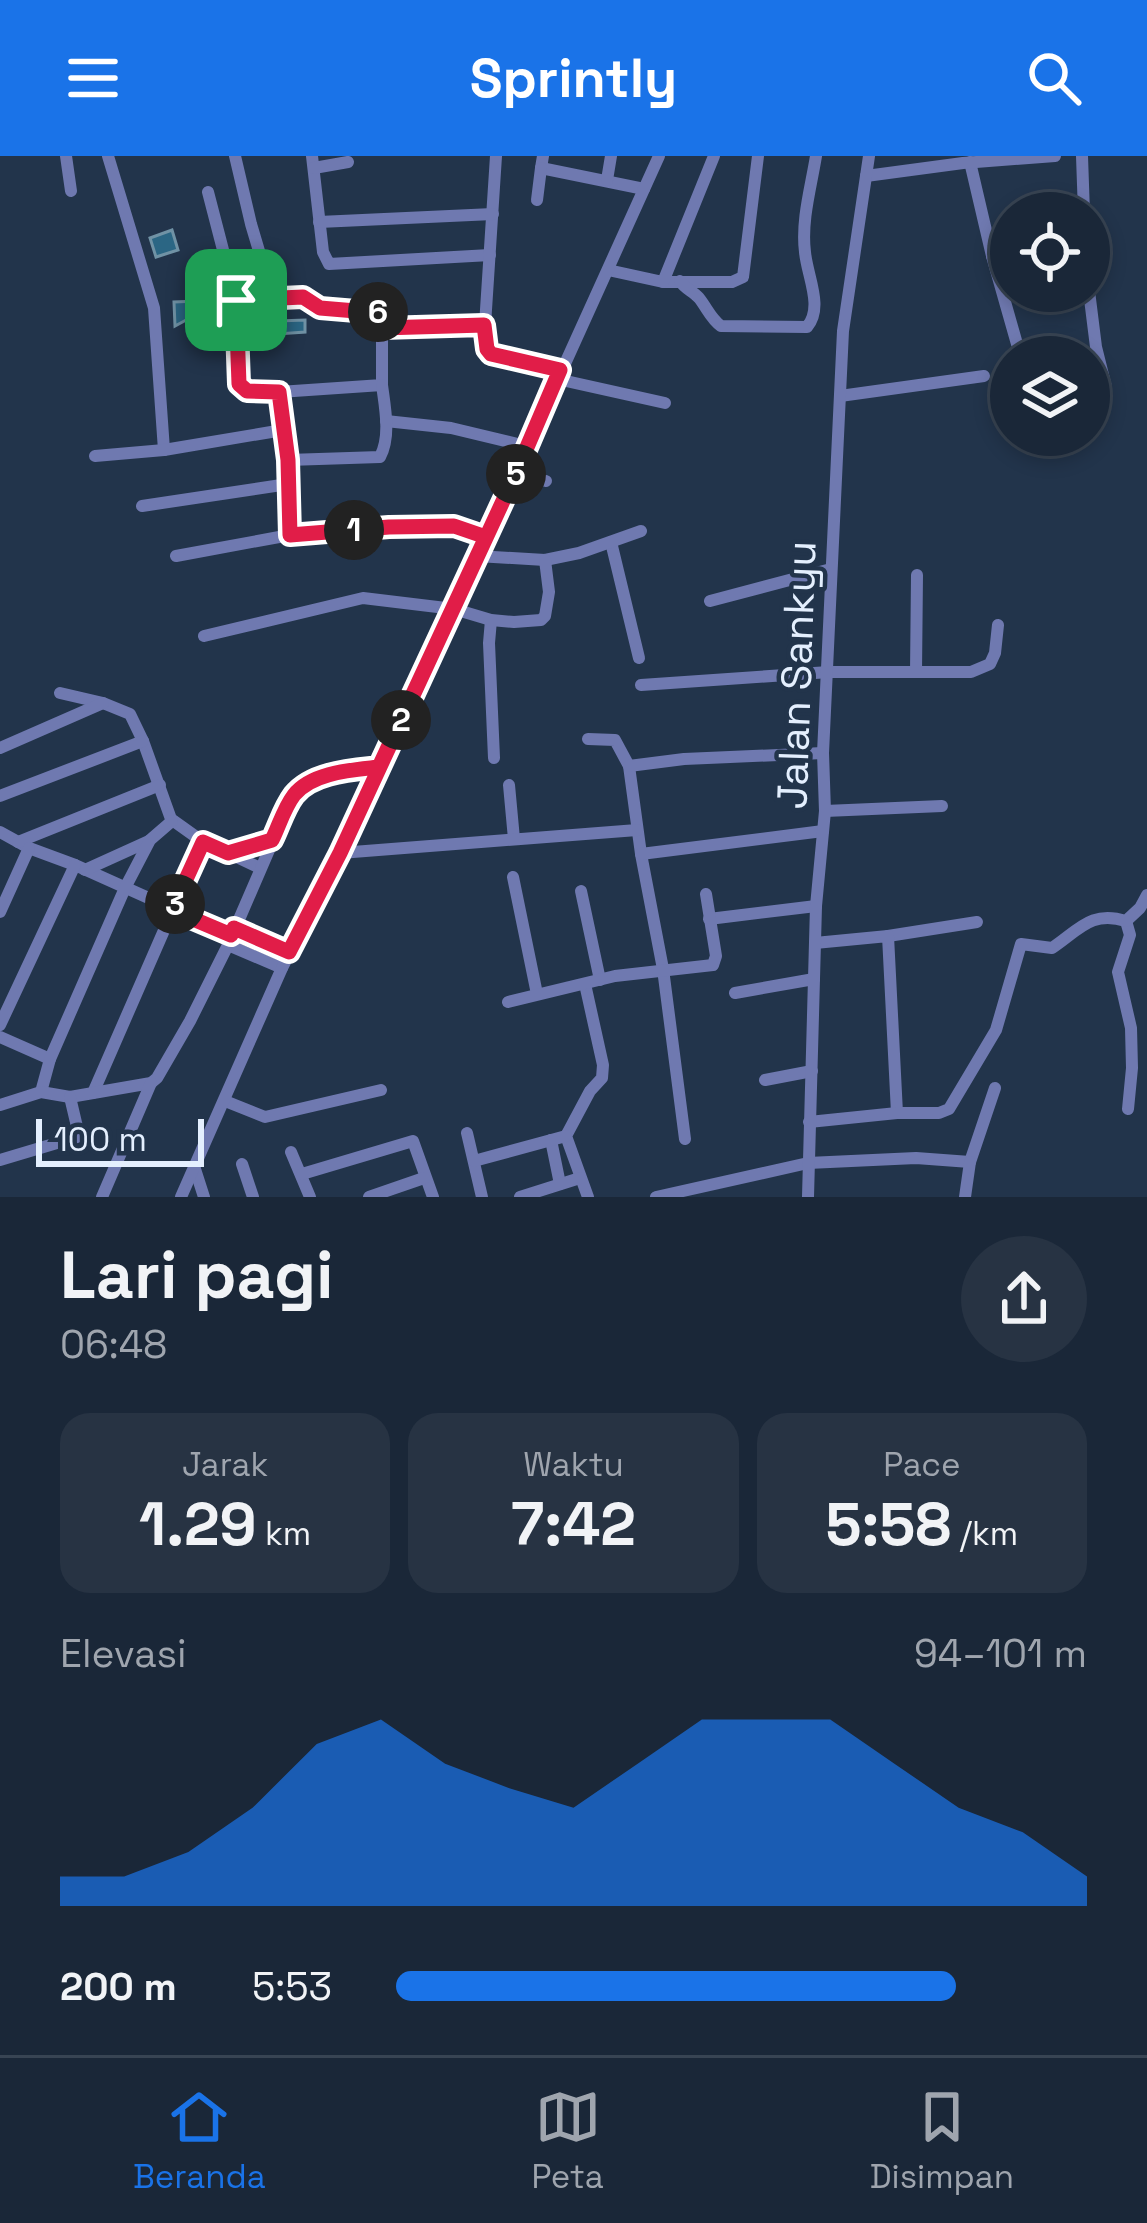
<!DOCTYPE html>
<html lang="id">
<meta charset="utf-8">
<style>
body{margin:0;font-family:"Space Grotesk",sans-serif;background:#273343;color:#f1f3f6;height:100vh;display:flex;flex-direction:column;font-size:45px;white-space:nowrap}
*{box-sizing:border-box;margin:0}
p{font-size:39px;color:#9fa5ae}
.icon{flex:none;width:66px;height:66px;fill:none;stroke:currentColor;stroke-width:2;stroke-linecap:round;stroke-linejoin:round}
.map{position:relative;height:1041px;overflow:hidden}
.drawer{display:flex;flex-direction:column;background:#1a2738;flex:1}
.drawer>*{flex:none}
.fabs{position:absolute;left:990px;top:36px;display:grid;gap:24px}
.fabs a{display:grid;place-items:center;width:120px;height:120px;border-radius:50%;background:#1a2738;box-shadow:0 6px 18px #0003,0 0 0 3px #384453;font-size:60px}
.scale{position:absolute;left:36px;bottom:30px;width:168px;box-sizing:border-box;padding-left:12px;border:6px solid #e4effe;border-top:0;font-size:33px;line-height:42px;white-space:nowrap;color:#e4effe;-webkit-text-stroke:9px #22344b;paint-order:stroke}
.pin{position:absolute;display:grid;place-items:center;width:102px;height:102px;color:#fff;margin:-51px;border-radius:24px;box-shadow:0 6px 18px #0006}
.km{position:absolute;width:60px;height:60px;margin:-30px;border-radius:50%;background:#222;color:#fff;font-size:33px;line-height:60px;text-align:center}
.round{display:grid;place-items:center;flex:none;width:126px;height:126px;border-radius:63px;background:#273343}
.summary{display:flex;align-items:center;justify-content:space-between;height:204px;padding:0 60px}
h1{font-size:66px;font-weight:600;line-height:90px}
.figures{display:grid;grid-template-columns:repeat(3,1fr);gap:18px;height:204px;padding:12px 60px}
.figures div{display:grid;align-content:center;border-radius:30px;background:#273343;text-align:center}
.figures b{font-size:60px;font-weight:600}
.figures small{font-size:33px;font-weight:400}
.figures p{font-size:33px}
.chart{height:336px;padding:24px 60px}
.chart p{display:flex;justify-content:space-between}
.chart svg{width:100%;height:216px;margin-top:12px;fill:#1a73e8;opacity:.7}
ul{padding:0 60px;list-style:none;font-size:39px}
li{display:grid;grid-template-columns:192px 144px 1fr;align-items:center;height:90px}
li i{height:30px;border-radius:15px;background:#1a73e8}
header{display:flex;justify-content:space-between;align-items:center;height:156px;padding:0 60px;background:#1a73e8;color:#fff;font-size:54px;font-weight:600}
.tabs{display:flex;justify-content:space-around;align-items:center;height:168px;border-top:3px solid #384453;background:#1a2738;font-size:33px;color:#9fa5ae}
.tabs a{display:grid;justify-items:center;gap:6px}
.tabs .selected{color:#1a73e8}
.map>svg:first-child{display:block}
</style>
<header><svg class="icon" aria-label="menu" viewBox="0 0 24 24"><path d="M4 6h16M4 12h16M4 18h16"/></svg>Sprintly<svg class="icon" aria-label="search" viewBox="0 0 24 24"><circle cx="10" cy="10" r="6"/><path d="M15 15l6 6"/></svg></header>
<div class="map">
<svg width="1147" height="1041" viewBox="0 0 1147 1041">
<rect width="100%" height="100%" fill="#22344b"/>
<g fill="#2b6684" stroke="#7092a5" stroke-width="3">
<path d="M172,74L178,94L156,101L150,82Z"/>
<path d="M198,145L199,157L175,170L174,146Z"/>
<path d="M305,164V176L278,178V165Z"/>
</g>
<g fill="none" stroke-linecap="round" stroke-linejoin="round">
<g stroke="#6f79b0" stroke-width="12">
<path d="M66,0L71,35"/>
<path d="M108,0L154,152L164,294"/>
<path d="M235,0L251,68L273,142L236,144L239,228L247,234L279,236L288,304L290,379L389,371L454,370L486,381"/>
<path d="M312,0L323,96L329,108L490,99"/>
<path d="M496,0L485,169L487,193L494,200L560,214"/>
<path d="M543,0L541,12L644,33"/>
<path d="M1082,0L1084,57"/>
<path d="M970,6L992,100L1017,188"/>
<path d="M314,12L348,6"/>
<path d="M866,20L963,7L1055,0"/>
<path d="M607,24L611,0"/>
<path d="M208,36L236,144"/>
<path d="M537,44L541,12"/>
<path d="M319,66L493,58"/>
<path d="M992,100L1011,98"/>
<path d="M608,114L663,126H732L743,121L758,0"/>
<path d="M680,125C685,133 693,135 699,142C707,152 711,163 721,170L807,171C824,151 807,120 805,96C801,65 811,31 816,0"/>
<path d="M663,126L714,0"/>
<path d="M1089,135L1096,191L1106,231"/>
<path d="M273,142L303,141L319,151L375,156L382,163V229L279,236"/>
<path d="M382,173L485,169"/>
<path d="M557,223L665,247"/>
<path d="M840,240L984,220"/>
<path d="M386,265L451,272L526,290"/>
<path d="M95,300L164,294L283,274"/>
<path d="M288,304L380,301C391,280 385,252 382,229"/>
<path d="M516,318L546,325"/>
<path d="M142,350L288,328"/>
<path d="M611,386L639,502"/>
<path d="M176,400L290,379"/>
<path d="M477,400L545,404L579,397L641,375"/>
<path d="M710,445L831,413"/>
<path d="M491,464L489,487L494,602"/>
<path d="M204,480L363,442L454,453L491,464L514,466L541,464L545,460L549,436L545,404"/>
<path d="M916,516L917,419"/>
<path d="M641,529L829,516H971L990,508L995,497L998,469"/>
<path d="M60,537L103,547L130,558L143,585L171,663L199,683L260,712"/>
<path d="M588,583L615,584L629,610L641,698L663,813L685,983"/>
<path d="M0,592L103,547"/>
<path d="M629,610L684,603L823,597"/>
<path d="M509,629L514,683"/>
<path d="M0,640L143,585"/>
<path d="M825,655L942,650"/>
<path d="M0,676L29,692L75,709L231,779"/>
<path d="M18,686L160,629"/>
<path d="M229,697L272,684"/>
<path d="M340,697L637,674"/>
<path d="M641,698L823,675"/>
<path d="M85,714L149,685"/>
<path d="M513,721L537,838"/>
<path d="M581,735L600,824"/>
<path d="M0,756L29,692"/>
<path d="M709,763L816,750"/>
<path d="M1126,765L1130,779L1118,816L1131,872L1132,912L1128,953"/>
<path d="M234,772L289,796"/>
<path d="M888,780L977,766"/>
<path d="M815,787L888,780L897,957"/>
<path d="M228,789L282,812"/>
<path d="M585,828L603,909L602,922L590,935L566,980L588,1041"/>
<path d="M735,837L814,823"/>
<path d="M508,846L615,820L713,809L716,800L706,738"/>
<path d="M0,869L75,709"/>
<path d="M0,881L50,903"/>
<path d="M765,924L812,915"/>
<path d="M41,936L50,903L125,732L150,684L172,665"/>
<path d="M93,937L203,685"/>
<path d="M225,945L265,961L381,934"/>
<path d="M0,949L41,936L70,941L151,927L157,922L190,865L228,789L291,643C312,618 348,615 379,611"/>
<path d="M809,966L897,957H939L949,953L996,874L1021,788L1052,792C1079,774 1091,754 1126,765L1140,752L1147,739"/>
<path d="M467,977L482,1041"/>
<path d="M551,984L560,1028"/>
<path d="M291,996L310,1041"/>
<path d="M0,1004L77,981L78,975L70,941"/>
<path d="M474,1005L566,980"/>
<path d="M242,1008L253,1041"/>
<path d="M195,1013L204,1041"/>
<path d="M302,1018L413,985L433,1041"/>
<path d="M102,1041L151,927"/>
<path d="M181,1041L282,812L340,697L454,453L659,0"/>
<path d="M369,1041L424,1022"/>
<path d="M520,1041L580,1022"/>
<path d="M656,1041L808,1007L916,1002L970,1006L995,932"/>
<path d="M808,1041L816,750L825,655L823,597L843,175L869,0"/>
<path d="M965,1041L970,1006"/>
</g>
</g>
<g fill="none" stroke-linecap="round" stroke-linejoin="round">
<defs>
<path id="route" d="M236,144L239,228L247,235L279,236L288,304L290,379L389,371L454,370L486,381L379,611C353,614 312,616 294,639C284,652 279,670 272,684L228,697L203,686L172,754L231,779L234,772L289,796L340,697L516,317L560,214L491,198L487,193L484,169L382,172L380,157L320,152L303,141L236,144"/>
</defs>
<use href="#route" stroke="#fff" stroke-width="24"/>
<use href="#route" stroke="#e11d48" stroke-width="15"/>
</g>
<g text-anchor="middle" stroke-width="9" stroke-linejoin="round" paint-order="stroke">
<g font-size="42" fill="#e4effe" stroke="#22344b">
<text transform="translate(796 519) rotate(-88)" y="15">Jalan Sankyu</text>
</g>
</g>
</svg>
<div class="fabs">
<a><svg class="icon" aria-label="locate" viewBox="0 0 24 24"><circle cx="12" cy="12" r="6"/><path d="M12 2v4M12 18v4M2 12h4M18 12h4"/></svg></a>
<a><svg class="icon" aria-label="layers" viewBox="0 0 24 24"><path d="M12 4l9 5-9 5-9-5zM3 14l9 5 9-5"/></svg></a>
</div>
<div class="scale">100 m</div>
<div class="pin" style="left:236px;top:144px;background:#1e9e55"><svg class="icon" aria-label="arrive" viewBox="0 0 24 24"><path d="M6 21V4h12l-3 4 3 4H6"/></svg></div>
<b class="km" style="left:354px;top:374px">1</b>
<b class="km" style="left:401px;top:564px">2</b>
<b class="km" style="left:175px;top:748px">3</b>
<b class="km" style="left:516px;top:318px">5</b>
<b class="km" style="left:378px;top:156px">6</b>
</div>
<section class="drawer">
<div class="summary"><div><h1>Lari pagi</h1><p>06:48</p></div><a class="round"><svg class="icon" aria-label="share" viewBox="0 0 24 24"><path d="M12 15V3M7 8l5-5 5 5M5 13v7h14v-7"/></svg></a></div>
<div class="figures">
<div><p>Jarak</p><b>1.29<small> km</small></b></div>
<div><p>Waktu</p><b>7:42</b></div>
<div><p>Pace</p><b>5:58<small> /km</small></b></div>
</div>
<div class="chart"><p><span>Elevasi</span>94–101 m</p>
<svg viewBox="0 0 160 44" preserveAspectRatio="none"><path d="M0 44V38L10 38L20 33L30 24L40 11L50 6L60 15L70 20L80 24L90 15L100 6L110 6L120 6L130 15L140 24L150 29L160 38V44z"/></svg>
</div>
<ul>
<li><b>200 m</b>5:53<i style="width:81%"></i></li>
</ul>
</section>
<nav class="tabs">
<a class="selected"><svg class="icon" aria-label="home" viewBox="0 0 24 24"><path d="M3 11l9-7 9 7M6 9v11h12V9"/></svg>Beranda</a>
<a><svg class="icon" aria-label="map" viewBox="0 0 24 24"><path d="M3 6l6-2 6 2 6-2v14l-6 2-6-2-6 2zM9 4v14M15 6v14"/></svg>Peta</a>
<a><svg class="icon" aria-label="saved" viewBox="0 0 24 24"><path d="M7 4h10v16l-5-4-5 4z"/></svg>Disimpan</a>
</nav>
